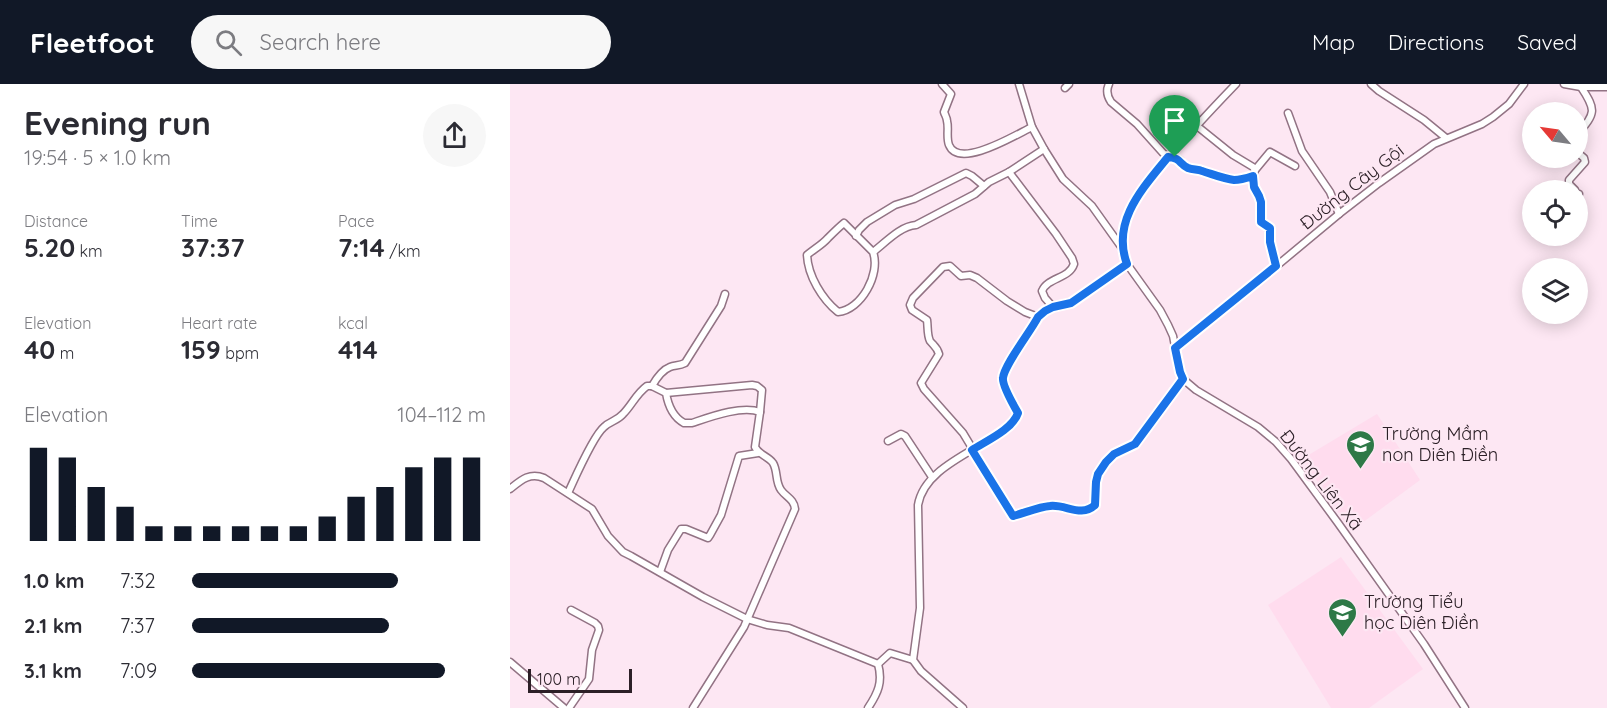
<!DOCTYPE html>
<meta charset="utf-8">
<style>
body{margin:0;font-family:Quicksand,sans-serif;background:#f7f7f7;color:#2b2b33;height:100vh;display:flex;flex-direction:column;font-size:22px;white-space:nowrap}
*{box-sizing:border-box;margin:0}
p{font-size:20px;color:#7c7c81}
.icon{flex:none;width:33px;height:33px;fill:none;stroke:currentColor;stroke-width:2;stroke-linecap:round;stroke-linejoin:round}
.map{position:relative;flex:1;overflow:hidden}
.drawer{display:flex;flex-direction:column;background:#fff;width:510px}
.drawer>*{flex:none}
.needle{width:39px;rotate:299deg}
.fabs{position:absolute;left:1012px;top:18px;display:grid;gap:12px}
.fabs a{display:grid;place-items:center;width:66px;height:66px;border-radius:50%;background:#fff;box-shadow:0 3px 15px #0003;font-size:30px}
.scale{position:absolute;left:18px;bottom:15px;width:104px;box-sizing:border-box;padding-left:6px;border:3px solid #2c2027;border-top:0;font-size:16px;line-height:21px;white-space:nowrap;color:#2c2027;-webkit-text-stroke:4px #fde7f3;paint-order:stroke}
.pin{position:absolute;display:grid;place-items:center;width:51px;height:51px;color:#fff;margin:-62px -26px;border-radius:50% 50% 50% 0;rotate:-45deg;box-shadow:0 0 6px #0007}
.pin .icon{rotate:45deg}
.round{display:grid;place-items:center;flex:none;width:63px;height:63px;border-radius:32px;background:#f7f7f7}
.headline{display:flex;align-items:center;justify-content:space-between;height:102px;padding:0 24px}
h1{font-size:33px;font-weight:800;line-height:45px}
.stats{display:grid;grid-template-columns:repeat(3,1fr);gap:9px;height:102px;padding:6px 24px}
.stats div{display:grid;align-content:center}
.stats b{font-size:26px;font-weight:800}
.stats small{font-size:16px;font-weight:400}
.stats p{font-size:16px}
.chart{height:168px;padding:12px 24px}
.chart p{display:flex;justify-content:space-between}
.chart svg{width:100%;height:108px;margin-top:6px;stroke:#111827;stroke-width:6}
ul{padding:0 24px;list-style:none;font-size:20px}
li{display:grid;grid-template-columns:96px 72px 1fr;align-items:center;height:45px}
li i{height:15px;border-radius:8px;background:#111827}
header{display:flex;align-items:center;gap:36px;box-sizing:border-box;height:84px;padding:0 30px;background:#111827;color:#fff}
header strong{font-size:28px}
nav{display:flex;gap:33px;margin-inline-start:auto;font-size:21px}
.search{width:420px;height:54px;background:#f7f7f7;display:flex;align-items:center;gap:15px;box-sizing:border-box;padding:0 21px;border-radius:33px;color:#7c7c81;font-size:22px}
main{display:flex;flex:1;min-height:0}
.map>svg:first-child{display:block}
</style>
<header>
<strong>Fleetfoot</strong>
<div class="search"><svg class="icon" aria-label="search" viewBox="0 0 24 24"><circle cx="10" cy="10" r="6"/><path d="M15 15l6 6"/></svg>Search here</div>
<nav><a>Map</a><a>Directions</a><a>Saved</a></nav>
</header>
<main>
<section class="drawer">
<div class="headline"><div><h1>Evening run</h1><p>19:54 · 5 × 1.0 km</p></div><a class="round"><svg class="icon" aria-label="share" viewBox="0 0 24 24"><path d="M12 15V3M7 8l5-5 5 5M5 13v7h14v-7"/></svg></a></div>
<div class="stats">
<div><p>Distance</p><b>5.20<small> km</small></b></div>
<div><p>Time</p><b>37:37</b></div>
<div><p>Pace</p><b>7:14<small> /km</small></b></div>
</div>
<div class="stats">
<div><p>Elevation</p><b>40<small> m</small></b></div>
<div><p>Heart rate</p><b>159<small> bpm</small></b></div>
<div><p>kcal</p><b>414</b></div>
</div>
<div class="chart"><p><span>Elevation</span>104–112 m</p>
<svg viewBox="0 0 160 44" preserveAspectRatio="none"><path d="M5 44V6M15 44V10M25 44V22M35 44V30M45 44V38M55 44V38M65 44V38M75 44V38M85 44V38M95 44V38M105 44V34M115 44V26M125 44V22M135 44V14M145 44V10M155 44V10"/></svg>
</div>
<ul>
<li><b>1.0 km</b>7:32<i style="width:70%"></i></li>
<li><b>2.1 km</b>7:37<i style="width:67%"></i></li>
<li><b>3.1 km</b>7:09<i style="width:86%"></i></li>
</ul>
</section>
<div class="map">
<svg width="1097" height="624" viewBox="0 0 1097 624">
<rect width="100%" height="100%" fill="#fde7f3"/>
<g fill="#ffdcee">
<path d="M867,330L910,396L841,447L792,375Z"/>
<path d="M831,473L913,585L859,624H821L758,521Z"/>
</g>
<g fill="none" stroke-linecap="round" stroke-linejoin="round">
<defs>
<g id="minor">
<path d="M432,0L441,10L434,28C435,31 437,34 437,37C439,44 436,53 439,61C449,86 507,50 522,43"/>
<path d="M509,0L522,43L534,65L553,95L582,122L612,164"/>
<path d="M599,0C596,6 597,12 601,18L627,40L653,69L658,73H665L670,76L675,82L680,85L689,86L723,96H728L743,92L745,86L743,83L723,71L687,42"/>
<path d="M726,0C699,28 672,57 647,87C637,99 627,111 620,125C613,142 611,162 617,180L650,226L658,241L663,252L670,288L673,295L686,306L748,343L766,358L781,375L828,439L914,560L955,624"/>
<path d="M861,0L869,7L914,36L936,54"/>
<path d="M1054,0L1071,3H1097"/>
<path d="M555,4L559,0"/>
<path d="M778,29L792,67L820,108L829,130"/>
<path d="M1068,50C1085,29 1087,27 1071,3"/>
<path d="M745,86L760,68L785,82"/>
<path d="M499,88L546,150L562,174L564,180C559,195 538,193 532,207L535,214L543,223"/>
<path d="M743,92L744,103L751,118V138L760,143V158L766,182"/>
<path d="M1065,106L1059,100V96L1075,78L1074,74L1068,69"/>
<path d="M1068,110H1069"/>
<path d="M346,152L349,146L357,138L385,121L404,115L456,89L462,92L474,102"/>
<path d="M363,168L334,139C328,144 323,149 318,154C312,161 304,165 297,171C298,192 312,215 328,228C351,226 371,190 363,168C375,159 390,142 406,141L465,110L479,98L499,88L534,65"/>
<path d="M528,233L515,228L497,217L467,194L460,191L451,192L440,182L433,183L403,214L400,221L402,226L417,236C418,243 417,251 420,257C424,262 427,263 429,270L411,299L414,305L453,349L503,432C515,429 528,423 540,422C556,420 571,433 585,421L586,398L588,390L596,378L604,370L625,360L673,295"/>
<path d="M665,264L728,214L829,130L869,99L924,60L972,40L983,33L999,20L1014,0"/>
<path d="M142,302C146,295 152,286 160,283C165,281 169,282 175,279L211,222L215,210"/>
<path d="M156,309L242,301L247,302L252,306L250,328"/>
<path d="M378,357L391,350L395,352L422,393"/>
<path d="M0,405C11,396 20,388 34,394L82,425L98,452L113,468L121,472L193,513L237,535L257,541L279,544L368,580L380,569L403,576"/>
<path d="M58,409C65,394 83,352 94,343C100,337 107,337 113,330C122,321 126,310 137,302H142L156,309C158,321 163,333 174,339H182C200,333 232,321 250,328L245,363C249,371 258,372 263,379C268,387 265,398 271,406C276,413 284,415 285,425L234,543L183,624"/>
<path d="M150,488L158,466L171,445H176L198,454L200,451L211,431L229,372L248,369"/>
<path d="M0,578L54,624"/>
<path d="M59,624L79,595L82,566L89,546L88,542L85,539L61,526"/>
<path d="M358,624C368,609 373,598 368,580"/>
<path d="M453,624L411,587L403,576L410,524L408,421C414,385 462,369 489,349C497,343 505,338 508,329C504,322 493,301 493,294C494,281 521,247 528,233L535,227L543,223L561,219L617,180"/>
</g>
</defs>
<use href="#minor" stroke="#927384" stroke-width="9"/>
<use href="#minor" stroke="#fff" stroke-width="6"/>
</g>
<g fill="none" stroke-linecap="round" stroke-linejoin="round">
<defs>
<path id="route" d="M658,73C671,74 669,80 678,84C683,86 688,85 692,87C702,90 714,95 724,96C731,96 737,94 743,92L744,103L749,112L751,118V138L760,144V158L766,182L665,264L670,288L673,295L625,360L604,370L596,378L588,390L586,398L585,421C571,434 556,420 540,422C528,423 515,429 503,432L462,366C476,357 503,345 508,329C504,322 492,301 493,294C494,281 521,247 528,233L535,227L543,223L561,219L617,180C601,137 633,104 658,73Z"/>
</defs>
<use href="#route" stroke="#fff" stroke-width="12"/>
<use href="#route" stroke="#1a73e8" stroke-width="8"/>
</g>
<defs>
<symbol id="school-pin" viewBox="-11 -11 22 30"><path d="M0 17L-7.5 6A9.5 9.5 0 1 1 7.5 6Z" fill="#2e7947" stroke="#fde7f3"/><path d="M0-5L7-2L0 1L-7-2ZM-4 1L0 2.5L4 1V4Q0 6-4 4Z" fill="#fff"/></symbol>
</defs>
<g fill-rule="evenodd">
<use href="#school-pin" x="834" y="344" width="33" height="45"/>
<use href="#school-pin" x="816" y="512" width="33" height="45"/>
</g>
<g text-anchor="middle" stroke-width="4.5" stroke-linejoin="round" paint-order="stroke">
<g font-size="18" fill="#2c2027" stroke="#fde7f3">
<text transform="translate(842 103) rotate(-38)" y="6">Đường Cây Gội</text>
<text transform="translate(811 396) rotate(52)" y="6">Đường Liên Xã</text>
</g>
<g font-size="18" fill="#2c2027" stroke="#fde7f3" text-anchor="start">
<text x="872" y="356">Trường Mầm<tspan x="872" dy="21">non Diên Điền</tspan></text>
<text x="854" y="524">Trường Tiểu<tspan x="854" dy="21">học Diên Điền</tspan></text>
</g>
</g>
</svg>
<div class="fabs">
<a><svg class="needle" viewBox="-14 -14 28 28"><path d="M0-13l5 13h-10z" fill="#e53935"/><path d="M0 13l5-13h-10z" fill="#7c7c81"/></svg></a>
<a><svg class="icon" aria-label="locate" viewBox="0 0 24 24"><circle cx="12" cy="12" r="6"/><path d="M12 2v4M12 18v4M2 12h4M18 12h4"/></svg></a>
<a><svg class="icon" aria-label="layers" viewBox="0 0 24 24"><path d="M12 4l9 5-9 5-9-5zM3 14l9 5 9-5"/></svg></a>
</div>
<div class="scale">100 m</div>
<div class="pin" style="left:665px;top:73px;background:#1e9e55"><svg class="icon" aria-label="arrive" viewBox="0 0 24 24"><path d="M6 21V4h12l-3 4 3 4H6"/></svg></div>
</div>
</main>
